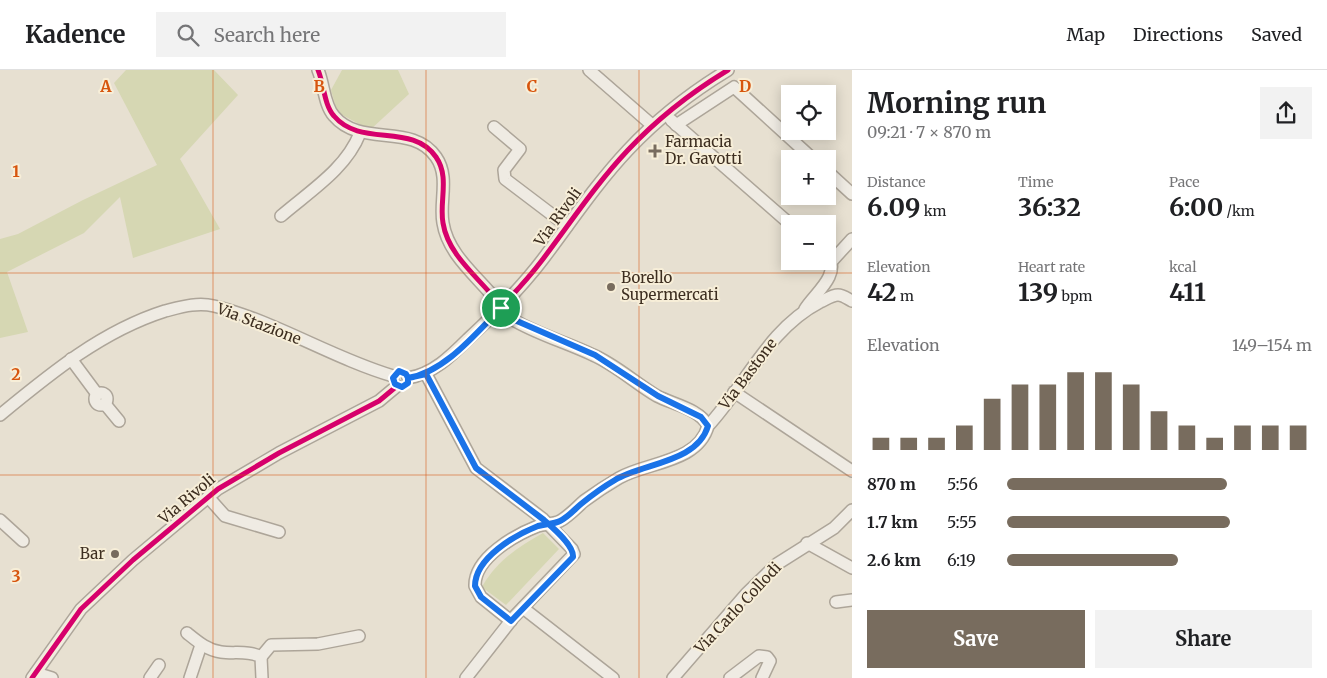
<!DOCTYPE html>
<meta charset="utf-8">
<style>
body{margin:0;font-family:Merriweather,serif;background:#f2f2f2;color:#202124;height:100vh;display:flex;flex-direction:column;font-size:19px;white-space:nowrap}
*{box-sizing:border-box;margin:0}
p{font-size:16px;color:#757577}
.icon{flex:none;width:28px;height:28px;fill:none;stroke:currentColor;stroke-width:2;stroke-linecap:round;stroke-linejoin:round}
.map{position:relative;flex:1;overflow:hidden}
.details{display:flex;flex-direction:column;background:#fff;width:475px}
.details>*{flex:none}
.tools{position:absolute;left:781px;top:15px;display:grid;gap:10px}
.tools a{display:grid;place-items:center;width:55px;height:55px;border-radius:0px;background:#fff;box-shadow:0 2px 12px #0003;font-size:25px}
.pin{position:absolute;display:grid;place-items:center;width:42px;height:42px;color:#fff;margin:-21px;border:2px solid #fff;border-radius:50%;box-shadow:0 1px 5px #0007}
.round{display:grid;place-items:center;flex:none;width:52px;height:52px;border-radius:0px;background:#f2f2f2}
.headline{display:flex;align-items:center;justify-content:space-between;height:85px;padding:0 15px}
h1{font-size:28px;font-weight:700;line-height:38px}
.figures{display:grid;grid-template-columns:repeat(3,1fr);gap:8px;height:85px;padding:5px 15px}
.figures div{display:grid;align-content:center}
.figures b{font-size:25px;font-weight:700}
.figures small{font-size:14px;font-weight:400}
.figures p{font-size:14px}
.chart{height:140px;padding:10px 15px}
.chart p{display:flex;justify-content:space-between}
.chart svg{width:100%;height:90px;margin-top:5px;stroke:#786c5e;stroke-width:6}
.button{display:flex;gap:10px;margin-top:auto;padding:10px 15px}
.button a{flex:1;height:58px;border-radius:0px;background:#786c5e;color:#fff;font-size:20px;font-weight:700;line-height:58px;text-align:center}
.button a+a{background:#f2f2f2;color:#202124}
ul{padding:0 15px;list-style:none;font-size:16px}
li{display:grid;grid-template-columns:80px 60px 1fr;align-items:center;height:38px}
li i{height:12px;border-radius:6px;background:#786c5e}
header{display:flex;align-items:center;gap:30px;box-sizing:border-box;height:70px;padding:0 25px;background:#fff;border-bottom:1px solid #e0e0e0}
header strong{font-size:24px}
nav{display:flex;gap:28px;margin-inline-start:auto;font-size:18px}
.search{width:350px;height:45px;background:#f2f2f2;display:flex;align-items:center;gap:12px;box-sizing:border-box;padding:0 18px;border-radius:0px;color:#757577;font-size:19px}
main{display:flex;flex:1;min-height:0}
.map>svg:first-child{display:block}
</style>
<header>
<strong>Kadence</strong>
<div class="search"><svg class="icon" aria-label="search" viewBox="0 0 24 24"><circle cx="10" cy="10" r="6"/><path d="M15 15l6 6"/></svg>Search here</div>
<nav><a>Map</a><a>Directions</a><a>Saved</a></nav>
</header>
<main>
<div class="map">
<svg width="852" height="608" viewBox="0 0 852 608">
<rect width="100%" height="100%" fill="#e7e0d1"/>
<g fill="#d6d7b3">
<path d="M126,0H214L238,25L180,89L220,159L133,188L120,127L84,163L7,202L28,262L0,268V169L18,164L83,130L157,95L114,13Z"/>
<path d="M342,0H398L409,24L370,60L337,42L331,20Z"/>
<path d="M543,463L559,479L506,535L483,518V515C498,490 518,477 543,463Z"/>
</g>
<g fill="none" stroke-linecap="round" stroke-linejoin="round">
<defs>
<g id="minor">
<path d="M318,0C324,14 324,35 334,46C361,78 412,52 436,87C450,107 439,132 443,153C448,185 478,207 496,230C501,236 504,244 510,248C536,264 566,272 593,285C616,295 635,313 657,326C672,334 700,339 708,356"/>
<path d="M589,0L652,55"/>
<path d="M671,50L790,154"/>
<path d="M676,55L734,17L813,89"/>
<path d="M494,57L520,79L504,100L505,109L567,156"/>
<path d="M828,102L852,124"/>
<path d="M281,146C310,121 346,99 360,63"/>
<path d="M831,192L852,169"/>
<path d="M805,239C814,224 841,205 828,186"/>
<path d="M71,289L97,324"/>
<path d="M426,304L476,398L543,449L572,479L574,484L513,548L466,608"/>
<path d="M408,308C433,304 451,286 468,269C495,244 521,218 543,189C571,152 596,114 628,80C658,48 690,23 728,0"/>
<path d="M734,322L852,401"/>
<circle cx="101" cy="329" r="6"/>
<path d="M105,334L119,351"/>
<path d="M0,345C51,303 102,261 165,241C181,237 197,232 214,236C275,251 332,288 393,306"/>
<path d="M208,427L225,446L279,462"/>
<path d="M0,450L23,471"/>
<path d="M807,473L852,498"/>
<path d="M836,532L852,530"/>
<path d="M523,538L613,608"/>
<path d="M511,551L481,527L475,516C474,488 515,465 538,456C545,454 554,454 560,451C569,446 576,438 584,431C595,423 607,415 619,408C646,392 698,393 708,356C746,315 768,259 820,232C825,230 832,225 838,225C843,225 848,229 852,231"/>
<path d="M187,563C197,571 207,580 221,582C234,584 249,580 261,587L262,608"/>
<path d="M261,587L271,575L318,574L359,566"/>
<path d="M36,603L52,608"/>
<path d="M32,608L81,539L133,490L218,419L279,383L379,331L397,316"/>
<path d="M150,608L159,595"/>
<path d="M190,608L201,575"/>
<path d="M673,608L746,524L777,494L834,458L852,440"/>
<path d="M730,608L759,586L767,587L770,591L762,608"/>
</g>
</defs>
<use href="#minor" stroke="#ada599" stroke-width="14"/>
<use href="#minor" stroke="#efebe3" stroke-width="11"/>
<defs>
<g id="cycleway">
<path d="M318,0C324,14 324,35 334,46C361,78 412,52 436,87C450,107 439,132 443,153C448,185 478,207 496,230C501,236 504,244 510,248C536,264 566,272 593,285C616,295 635,313 657,326C672,334 700,339 708,356"/>
<path d="M408,308C433,304 451,286 468,269C495,244 521,218 543,189C571,152 596,114 628,80C658,48 690,23 728,0"/>
<path d="M32,608L81,539L133,490L218,419L279,383L379,331L397,316"/>
</g>
</defs>
<use href="#cycleway" stroke="#f7eed8" stroke-width="8"/>
<use href="#cycleway" stroke="#d6006c" stroke-width="5"/>
</g>
<g fill="none" stroke-linecap="round" stroke-linejoin="round">
<defs>
<path id="route" d="M501,238C476,263 445,302 408,308V313L402,317L395,314L393,308L399,301L406,304L408,308L426,304L476,398L544,450C552,457 574,475 573,487L511,551L481,527L475,516C475,488 515,465 538,456C545,454 554,454 560,451C568,447 574,440 581,434C592,425 603,417 615,410C643,393 697,393 708,356L701,347L658,326L595,285L510,248L501,238"/>
</defs>
<use href="#route" stroke="#fff" stroke-width="10"/>
<use href="#route" stroke="#1a73e8" stroke-width="6"/>
</g>
<path fill="none" stroke="#d7550e" stroke-width="1" stroke-opacity="0.55" d="M213,0V608M426,0V608M639,0V608M0,203H852M0,405H852"/>
<g fill="#786c5e" stroke="#f7eed8" stroke-width="2">
<path d="M652.5 73.5h5v5h5v5h-5v5h-5v-5h-5v-5h5z"/>
<circle cx="611" cy="217" r="5"/>
<circle cx="115" cy="484" r="5"/>
</g>
<g text-anchor="middle" stroke-width="4" stroke-linejoin="round" paint-order="stroke">
<g font-size="15" fill="#3d2e20" stroke="#f7eed8" text-anchor="start">
<text x="665" y="77">Farmacia<tspan x="665" dy="17">Dr. Gavotti</tspan></text>
<text x="621" y="213">Borello<tspan x="621" dy="17">Supermercati</tspan></text>
<text x="105" y="489" text-anchor="end">Bar</text>
</g>
<g font-size="15" fill="#3d2e20" stroke="#f7eed8">
<text transform="translate(558 147) rotate(-54)" y="5">Via Rivoli</text>
<text transform="translate(259 254) rotate(21)" y="5">Via Stazione</text>
<text transform="translate(748 304) rotate(-53)" y="5">Via Bastone</text>
<text transform="translate(187 429) rotate(-40)" y="5">Via Rivoli</text>
<text transform="translate(738 538) rotate(-47)" y="5">Via Carlo Collodi</text>
</g>
</g>
<g font-size="16" text-anchor="middle" font-weight="bold" fill="#d7550e" stroke="#f7eed8" stroke-width="4" stroke-linejoin="round" paint-order="stroke">
<text x="106" y="22">A</text>
<text x="319" y="22">B</text>
<text x="532" y="22">C</text>
<text x="745" y="22">D</text>
<text x="16" y="107">1</text>
<text x="16" y="310">2</text>
<text x="16" y="512">3</text>
</g>
</svg>
<div class="tools">
<a><svg class="icon" aria-label="locate" viewBox="0 0 24 24"><circle cx="12" cy="12" r="6"/><path d="M12 2v4M12 18v4M2 12h4M18 12h4"/></svg></a>
<a>+</a>
<a>−</a>
</div>
<div class="pin" style="left:501px;top:238px;background:#1e9e55"><svg class="icon" aria-label="arrive" viewBox="0 0 24 24"><path d="M6 21V4h12l-3 4 3 4H6"/></svg></div>
</div>
<section class="details">
<div class="headline"><div><h1>Morning run</h1><p>09:21 · 7 × 870 m</p></div><a class="round"><svg class="icon" aria-label="share" viewBox="0 0 24 24"><path d="M12 15V3M7 8l5-5 5 5M5 13v7h14v-7"/></svg></a></div>
<div class="figures">
<div><p>Distance</p><b>6.09<small> km</small></b></div>
<div><p>Time</p><b>36:32</b></div>
<div><p>Pace</p><b>6:00<small> /km</small></b></div>
</div>
<div class="figures">
<div><p>Elevation</p><b>42<small> m</small></b></div>
<div><p>Heart rate</p><b>139<small> bpm</small></b></div>
<div><p>kcal</p><b>411</b></div>
</div>
<div class="chart"><p><span>Elevation</span>149–154 m</p>
<svg viewBox="0 0 160 44" preserveAspectRatio="none"><path d="M5 44V38M15 44V38M25 44V38M35 44V32M45 44V19M55 44V12M65 44V12M75 44V6M85 44V6M95 44V12M105 44V25M115 44V32M125 44V38M135 44V32M145 44V32M155 44V32"/></svg>
</div>
<ul>
<li><b>870 m</b>5:56<i style="width:72%"></i></li>
<li><b>1.7 km</b>5:55<i style="width:73%"></i></li>
<li><b>2.6 km</b>6:19<i style="width:56%"></i></li>
</ul>
<div class="button"><a>Save</a><a>Share</a></div>
</section>
</main>
